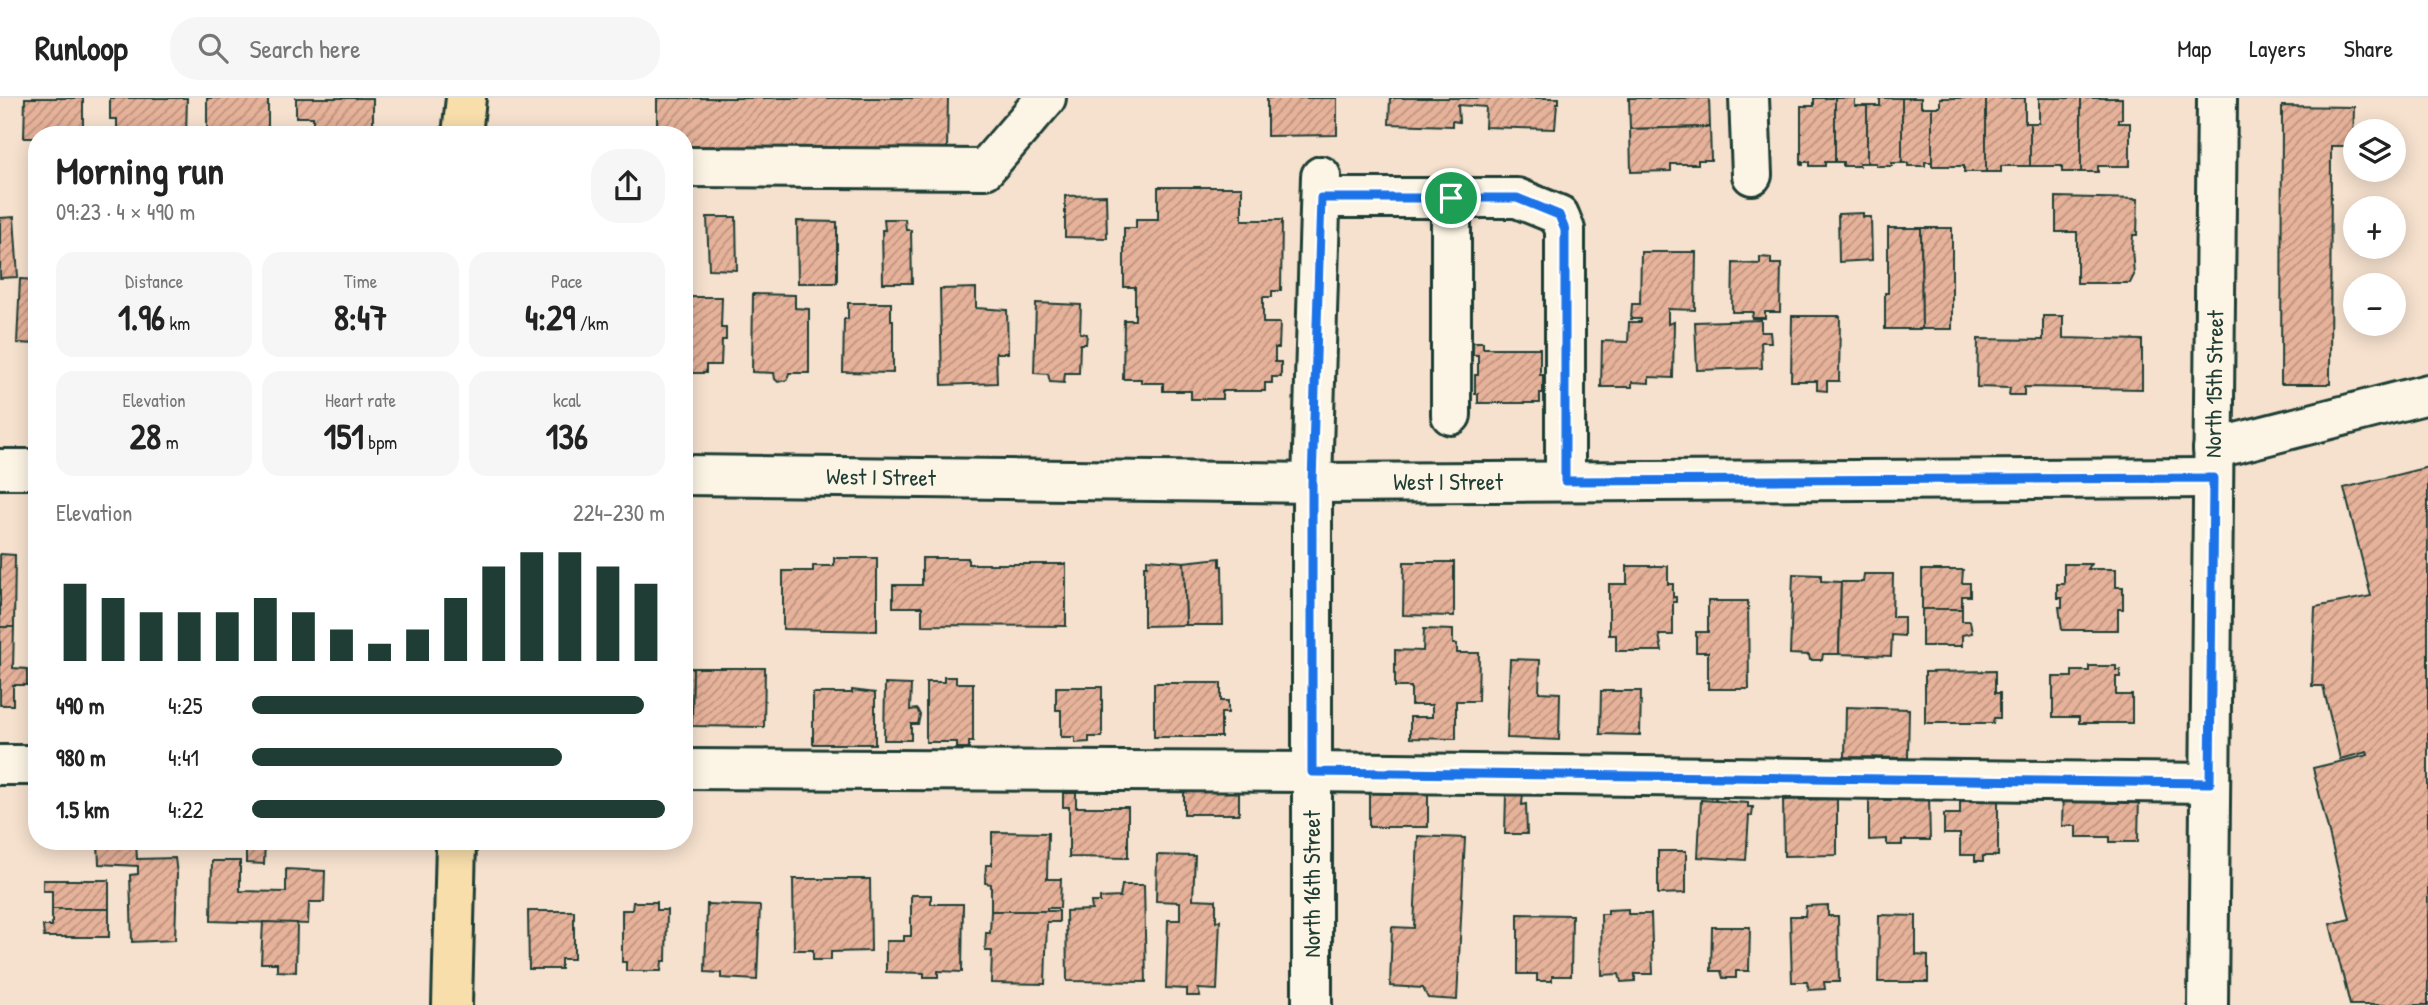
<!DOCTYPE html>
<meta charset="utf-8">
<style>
body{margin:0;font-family:"Patrick Hand",sans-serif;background:#f6f6f6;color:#222;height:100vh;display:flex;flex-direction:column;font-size:26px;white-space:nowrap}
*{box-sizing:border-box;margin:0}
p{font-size:23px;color:#767676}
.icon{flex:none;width:38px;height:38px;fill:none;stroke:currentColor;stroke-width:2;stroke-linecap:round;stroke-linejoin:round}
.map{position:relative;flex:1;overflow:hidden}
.side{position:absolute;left:28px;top:28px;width:665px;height:724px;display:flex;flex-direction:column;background:#fff;border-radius:28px;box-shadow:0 4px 18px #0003}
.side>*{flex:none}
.fabs{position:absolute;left:2343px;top:21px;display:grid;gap:14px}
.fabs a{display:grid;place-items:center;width:63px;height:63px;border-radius:50%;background:#fff;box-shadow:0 4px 18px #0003;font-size:35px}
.pin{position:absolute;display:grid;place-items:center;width:60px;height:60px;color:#fff;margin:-30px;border:4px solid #fff;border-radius:50%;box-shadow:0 2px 7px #0007}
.round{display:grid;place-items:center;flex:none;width:74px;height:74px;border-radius:28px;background:#f6f6f6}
.overview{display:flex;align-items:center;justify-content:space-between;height:119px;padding:0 28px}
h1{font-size:38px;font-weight:800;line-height:52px}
.metrics{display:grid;grid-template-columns:repeat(3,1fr);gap:10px;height:119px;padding:7px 28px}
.metrics div{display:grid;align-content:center;border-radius:18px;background:#f6f6f6;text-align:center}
.metrics b{font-size:35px;font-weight:800}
.metrics small{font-size:19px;font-weight:400}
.metrics p{font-size:19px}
.chart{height:196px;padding:14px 28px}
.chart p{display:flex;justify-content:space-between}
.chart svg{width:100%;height:126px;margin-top:7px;stroke:#1f3d34;stroke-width:6}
ul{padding:0 28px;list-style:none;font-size:23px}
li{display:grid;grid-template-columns:112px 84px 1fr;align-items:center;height:52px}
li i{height:18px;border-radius:9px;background:#1f3d34}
header{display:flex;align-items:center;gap:42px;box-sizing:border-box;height:98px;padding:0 35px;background:#fff;border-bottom:2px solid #e0e0e0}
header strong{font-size:33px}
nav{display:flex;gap:38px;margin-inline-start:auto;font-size:24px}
.search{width:490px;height:63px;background:#f6f6f6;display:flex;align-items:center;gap:18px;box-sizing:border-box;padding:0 24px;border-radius:28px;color:#767676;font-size:26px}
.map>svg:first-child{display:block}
</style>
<header>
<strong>Runloop</strong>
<div class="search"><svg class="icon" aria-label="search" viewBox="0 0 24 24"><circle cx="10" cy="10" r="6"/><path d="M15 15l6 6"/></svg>Search here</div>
<nav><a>Map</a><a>Layers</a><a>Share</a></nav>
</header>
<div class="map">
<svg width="2428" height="907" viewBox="0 0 2428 907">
<defs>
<pattern id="building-hatch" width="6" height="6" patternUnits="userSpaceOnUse" patternTransform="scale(1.75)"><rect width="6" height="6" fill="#e7b29a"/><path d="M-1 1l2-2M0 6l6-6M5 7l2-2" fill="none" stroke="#bb927e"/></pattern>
</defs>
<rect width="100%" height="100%" fill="#f6e1ce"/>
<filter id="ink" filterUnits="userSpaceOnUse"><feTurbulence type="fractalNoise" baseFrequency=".0143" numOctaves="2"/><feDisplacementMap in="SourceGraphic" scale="14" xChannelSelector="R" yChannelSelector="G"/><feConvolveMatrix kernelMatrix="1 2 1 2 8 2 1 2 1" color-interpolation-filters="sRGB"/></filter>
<g filter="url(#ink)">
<g fill="url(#building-hatch)" stroke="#1f3d34" stroke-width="2">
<path d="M25,0H83V37H37V40H24Z"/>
<path d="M110,0H187L186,37H117V21H110Z"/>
<rect x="207" y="0" width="61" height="37"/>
<path d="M296,0H373V37H313V19H296Z"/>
<path d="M657,0H948L947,52L684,49V37H657Z"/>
<path d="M1267,0H1337V37L1267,38Z"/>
<path d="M1390,0H1559V5H1557L1555,31L1485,29L1486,9L1458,7L1459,24L1452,23V28L1389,26Z"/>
<path d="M1629,0H1709L1710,29L1630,31Z"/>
<path d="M1814,0H1835V64H1825V68H1810V64H1803V67H1801V8H1814Z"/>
<path d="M1835,0H1855V8H1867V65H1859V68H1843V64H1835Z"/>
<path d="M1880,0H1902V65H1892V68H1876V65H1867V8H1880Z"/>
<path d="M1902,0H1921V9H1932V64H1925V68H1908V65H1902Z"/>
<path d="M1940,0H1986V74H1964V68H1932V9H1940Z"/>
<path d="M1986,0H2025V25H2030V68H2001V74H1986Z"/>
<path d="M2039,0H2081V74H2062V68H2030V25H2039Z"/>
<path d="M2081,0H2122V21H2118V25H2130V68H2098V74H2081Z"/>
<path d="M2282,8L2354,9L2353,48H2331L2330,286H2281Z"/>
<path d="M1710,29L1711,62H1698V66H1671V73L1631,74L1630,31Z"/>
<path d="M1158,89H1242V122H1282L1281,193H1272V199H1263V225H1280L1279,250H1275V264H1281V279H1272V285H1265V293H1222V301H1191V293H1163V285H1141V281H1123L1124,222H1135V189H1124V130H1136V121H1158Z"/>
<path d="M1106,97L1107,140L1065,139V98Z"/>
<path d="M2056,99L2138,101L2137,137H2133L2132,150L2134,177L2130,185H2077V134H2056Z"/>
<path d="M1863,115V119H1871L1872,162L1839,164L1838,116Z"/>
<path d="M14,119L18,179L0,180V120Z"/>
<path d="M707,119H736L737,172L709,171Z"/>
<path d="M884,121H905L906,132H911L912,185H883L882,132H885Z"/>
<path d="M797,123L837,124V185H798Z"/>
<path d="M1888,130H1921L1922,231H1885V195H1888Z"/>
<path d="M1921,130H1952V231H1922Z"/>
<path d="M1641,154H1696L1695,212L1668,211V226L1674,224L1673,280L1649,279V285L1632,284V289H1601L1602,243L1628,244L1629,224H1641V221H1631L1632,206H1640Z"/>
<path d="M1760,159L1771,160V166H1781L1780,214H1765V220H1752L1753,214H1732L1733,165L1760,166Z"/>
<path d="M20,181L37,182V246L17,245Z"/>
<path d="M976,190V210L1007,212L1008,255H996L997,285L942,287L940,191Z"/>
<path d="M753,196L795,197V210L809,211V275H789L787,282L778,284L775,281L774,275L752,274Z"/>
<path d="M684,199H722L721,230H726V242H722L721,267H706V275H684Z"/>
<path d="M848,205H891V222H893V275L843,274L844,221H848Z"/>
<path d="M1036,205L1081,207L1080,235L1087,236L1086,246H1080L1079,275H1065L1064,285L1050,284L1048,276L1034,275Z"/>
<path d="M1792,218H1840L1839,283H1827V293L1817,292V283H1791Z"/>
<path d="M2043,218H2063V240L2142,242V291L2024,289V297H2009L2010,290L1977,289L1978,241L2043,242Z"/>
<path d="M1761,222V234H1770L1771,244H1761L1762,270L1697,272L1695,224Z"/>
<path d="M1473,244H1483V250H1540V277H1543V295H1540V305H1478V296H1475V277H1478V257H1473Z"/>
<path d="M2428,369V907H2350L2330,826L2350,821L2313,670L2368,657L2367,654L2340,661L2323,588H2312L2315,509L2371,498L2344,390Z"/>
<path d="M0,456L15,457L14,529H0Z"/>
<path d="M834,460H877V533L783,531V473H813V468H834Z"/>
<path d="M922,460H968V466H1066V528L922,527V509H893V487H922Z"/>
<path d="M1220,460V468H1222L1223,527H1186L1184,464Z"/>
<path d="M1147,461L1184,464L1186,527L1144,528V468H1147Z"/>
<path d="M1404,464H1454V518L1403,517Z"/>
<path d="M2064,466H2091L2088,471H2116V489H2123V511H2118V532H2062L2059,509H2062V500H2057V486H2064Z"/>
<path d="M1627,468H1668V486H1673V499H1676V504H1673V537H1659L1662,553H1616V537H1609V486H1627Z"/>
<path d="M1922,472H1963L1962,485H1970V498H1962V511H1922Z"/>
<path d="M1793,476L1821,477V483L1841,484L1839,556H1823L1822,562H1810L1809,557L1790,556Z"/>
<path d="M1864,476H1893L1892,519H1904V538L1892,537L1891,558L1839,556L1841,484H1863Z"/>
<path d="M1708,503H1748L1749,591H1708V554H1696V534H1708Z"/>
<path d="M1922,511H1962V523H1970L1972,535L1962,537V548H1922Z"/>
<path d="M0,529H14L13,570L27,571V587H13V607H0Z"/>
<path d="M1424,531L1453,532V546H1457V555H1479L1478,603H1456V641L1410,640V619H1432V607H1411V589H1395V552L1423,553Z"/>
<path d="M1510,561L1540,562L1539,594L1560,595L1559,642L1507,640Z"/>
<path d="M2089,568H2116V572H2120V579H2116V597H2132V625H2079V619H2053V579H2072V573H2089Z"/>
<path d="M684,570H693L692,628H684Z"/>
<path d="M693,570H765L764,629L692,628Z"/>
<path d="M1995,573V595H2000V620H1994L1993,625H1925V574Z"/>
<path d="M944,579H956V585H973V644H969V650H957V644H926V584H944Z"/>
<path d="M1154,585H1221V603H1228V615H1221V639H1154Z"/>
<path d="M885,586L911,587L910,612L917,611L920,617L918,626H911V642H884Z"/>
<path d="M1056,589H1102V639H1089V644L1075,645V639H1061V612H1056Z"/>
<path d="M852,592L875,595V646H813V595H852Z"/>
<path d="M1601,593H1641L1640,637L1600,636Z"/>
<path d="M1846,609L1909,611L1908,660L1845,659Z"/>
<rect x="1184" y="690" width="55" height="26"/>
<rect x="1369" y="690" width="59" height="39"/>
<path d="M1523,694L1522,707L1526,706L1527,736H1505L1506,695Z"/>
<path d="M1063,695H1076V709H1128V760L1069,759V709H1063Z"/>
<path d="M2063,695L2139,696L2138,744H2110V739H2076V728H2062Z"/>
<path d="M1869,697H1929L1930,742H1902V747H1887V741L1869,742Z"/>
<path d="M1837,701V757L1784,758L1783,702Z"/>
<path d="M1701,702L1748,705V709H1753L1752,718H1749L1746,762L1698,759Z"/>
<path d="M1960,702L1998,703V758H1983V763H1975V757H1960V736H1944V716H1960Z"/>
<path d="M992,734L1048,735L1047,781H1061L1060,810H1047V813H991V786L985,785L986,767H992Z"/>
<path d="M1418,738L1465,740L1457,902L1428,900L1423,890L1390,888L1392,829L1414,830Z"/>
<path d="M109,744H136L137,761L175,760L177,776L175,842L132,844L130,777L138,776V768L99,766L98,746H109Z"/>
<path d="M210,744H265L264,766L246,765V750H210Z"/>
<path d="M1658,753H1686V795L1658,796Z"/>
<path d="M1157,757L1195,758L1193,801L1216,802V824L1220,822L1217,892L1198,891L1200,898H1187V891L1166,890L1168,822H1180V804L1156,803Z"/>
<path d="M212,763H240V793L286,794V771L325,773L324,804H309L308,826L211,823Z"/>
<path d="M793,781H870L871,853L831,854V862H813V852H794Z"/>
<path d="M43,782H109V811H52V793H43Z"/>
<path d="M1122,787H1144L1146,884L1067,883L1066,813L1092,812L1091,804H1100V800L1120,799Z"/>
<path d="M911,797H931V806H963L962,874L938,873V879H924V875L886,874V843H904V838H911Z"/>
<path d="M633,804H657V812H667L666,863H662L661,873H626V864H622V812H632Z"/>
<path d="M707,806L760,808L757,882L721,880V875L705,874Z"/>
<path d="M1828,807V818H1838L1839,884H1824L1825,891L1809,892L1807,884H1792L1790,818H1805L1806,808Z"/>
<path d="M52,811H109V839H44L43,828H52Z"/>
<path d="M1628,811V816H1651L1653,876H1635V883L1621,884L1619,876L1602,877L1601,816H1608V812Z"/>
<path d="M528,813H574V861H561V871H529Z"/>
<path d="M991,813H1059V824H1047L1045,886L991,885L992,853H985L986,835H990Z"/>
<path d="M1518,816L1572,817L1571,878H1552V883H1537V876H1518Z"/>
<path d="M1879,817L1916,818V857L1928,858V884H1878Z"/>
<path d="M263,824L297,825L296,874L277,873V865H261Z"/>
<path d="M1712,829H1750L1749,873H1736V880H1723L1721,873H1711Z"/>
</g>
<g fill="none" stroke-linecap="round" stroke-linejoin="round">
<defs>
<g id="minor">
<path d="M1749,0L1752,77"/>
<path d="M684,69L985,71L1046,0"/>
<path d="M1321,100H1517L1559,117L1565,132V383"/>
<path d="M1451,100V317"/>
<path d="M2213,351L2428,296"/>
<path d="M0,371H37"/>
<path d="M684,377L1312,385L2212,380"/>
<path d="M0,667H37"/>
<path d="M684,671L1312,674L2210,685"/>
<path d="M1312,907V385L1321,78"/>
<path d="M2208,907L2217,0"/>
</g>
<g id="major">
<path d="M462,37L466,0"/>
<path d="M452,907L456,744"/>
</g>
</defs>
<use href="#minor" stroke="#1f3d34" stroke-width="44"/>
<use href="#major" stroke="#1f3d34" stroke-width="44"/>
<use href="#minor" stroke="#fcf5e5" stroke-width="38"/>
<use href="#major" stroke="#f8deab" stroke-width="38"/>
</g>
</g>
<g fill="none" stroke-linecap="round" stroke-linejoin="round" filter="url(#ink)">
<defs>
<path id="route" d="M1321,100H1517L1559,117L1565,132V383L2213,380L2210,685L1312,674V385Z"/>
</defs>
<use href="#route" stroke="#fff" stroke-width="14"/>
<use href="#route" stroke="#1a73e8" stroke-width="9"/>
</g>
<g text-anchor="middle" stroke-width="6" stroke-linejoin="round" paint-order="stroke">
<g font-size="23" fill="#1f3d34" stroke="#fcf5e5">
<text transform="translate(2214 286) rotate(-89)" y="8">North 15th Street</text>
<text transform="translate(881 379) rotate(1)" y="8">West I Street</text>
<text x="1448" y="392">West I Street</text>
<text transform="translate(1312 786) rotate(-90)" y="8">North 16th Street</text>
</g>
</g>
</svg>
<div class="fabs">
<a><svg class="icon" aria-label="layers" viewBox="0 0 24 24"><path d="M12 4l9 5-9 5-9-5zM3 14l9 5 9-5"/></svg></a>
<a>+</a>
<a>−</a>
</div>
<div class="pin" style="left:1451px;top:100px;background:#1e9e55"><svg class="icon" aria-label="arrive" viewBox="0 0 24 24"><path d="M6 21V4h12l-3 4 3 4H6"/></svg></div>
<section class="side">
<div class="overview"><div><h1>Morning run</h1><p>09:23 · 4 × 490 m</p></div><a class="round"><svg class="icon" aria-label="share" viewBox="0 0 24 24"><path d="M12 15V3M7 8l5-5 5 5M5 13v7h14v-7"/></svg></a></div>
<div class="metrics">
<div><p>Distance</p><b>1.96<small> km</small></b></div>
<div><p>Time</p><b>8:47</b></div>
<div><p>Pace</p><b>4:29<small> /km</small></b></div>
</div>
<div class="metrics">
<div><p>Elevation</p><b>28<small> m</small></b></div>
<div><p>Heart rate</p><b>151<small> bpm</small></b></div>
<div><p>kcal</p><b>136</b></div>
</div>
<div class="chart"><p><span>Elevation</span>224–230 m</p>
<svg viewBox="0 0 160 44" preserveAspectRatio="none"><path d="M5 44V17M15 44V22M25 44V27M35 44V27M45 44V27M55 44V22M65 44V27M75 44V33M85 44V38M95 44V33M105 44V22M115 44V11M125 44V6M135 44V6M145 44V11M155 44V17"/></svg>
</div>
<ul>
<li><b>490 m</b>4:25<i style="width:95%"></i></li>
<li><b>980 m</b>4:41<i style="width:75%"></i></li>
<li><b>1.5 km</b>4:22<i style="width:100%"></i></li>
</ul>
</section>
</div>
